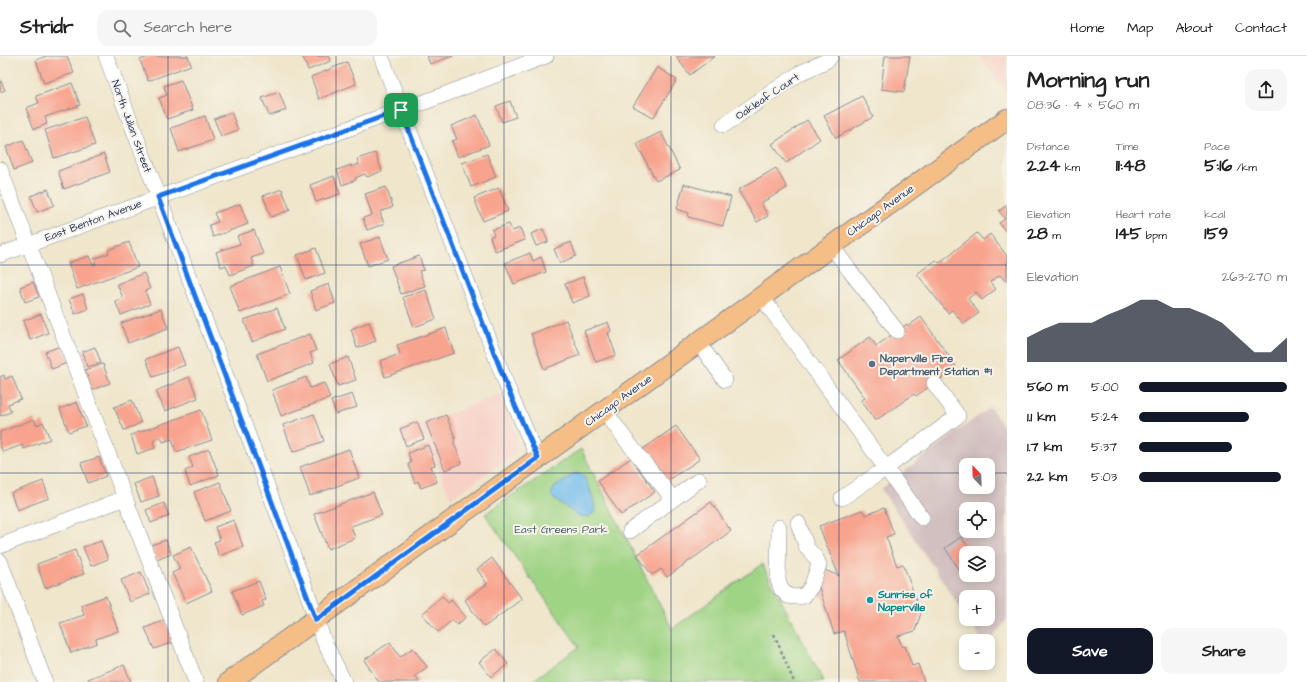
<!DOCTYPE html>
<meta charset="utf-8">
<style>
body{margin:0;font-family:"Architects Daughter",sans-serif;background:#f6f6f6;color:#222;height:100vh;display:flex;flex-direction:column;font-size:15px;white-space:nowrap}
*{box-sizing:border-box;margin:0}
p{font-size:13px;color:#767676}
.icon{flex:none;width:22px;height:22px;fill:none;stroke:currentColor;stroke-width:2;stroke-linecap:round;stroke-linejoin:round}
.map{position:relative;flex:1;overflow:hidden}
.sheet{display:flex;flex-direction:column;background:#fff;width:300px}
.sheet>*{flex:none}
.needle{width:26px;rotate:337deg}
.controls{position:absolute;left:959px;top:402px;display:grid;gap:8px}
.controls a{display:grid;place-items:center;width:36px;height:36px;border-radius:8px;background:#fff;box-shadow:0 2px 10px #0003;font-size:20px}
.pin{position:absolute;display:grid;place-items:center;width:34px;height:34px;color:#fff;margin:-17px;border-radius:8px;box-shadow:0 2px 6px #0006}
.round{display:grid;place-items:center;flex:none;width:42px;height:42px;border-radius:12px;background:#f6f6f6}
.headline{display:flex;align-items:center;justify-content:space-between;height:68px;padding:0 20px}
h1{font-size:22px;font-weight:700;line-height:30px}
.metrics{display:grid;grid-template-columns:repeat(3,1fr);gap:6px;height:68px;padding:4px 20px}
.metrics div{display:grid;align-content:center}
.metrics b{font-size:17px;font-weight:700}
.metrics small{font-size:11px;font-weight:400}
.metrics p{font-size:11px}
.chart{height:112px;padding:8px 20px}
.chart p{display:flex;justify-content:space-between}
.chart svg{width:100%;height:72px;margin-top:4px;fill:#111827;opacity:.7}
.cta{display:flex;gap:8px;margin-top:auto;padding:8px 20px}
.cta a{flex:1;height:46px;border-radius:12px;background:#111827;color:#fff;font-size:16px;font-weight:700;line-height:46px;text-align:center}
.cta a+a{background:#f6f6f6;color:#222}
ul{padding:0 20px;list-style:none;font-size:13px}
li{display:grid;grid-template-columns:64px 48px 1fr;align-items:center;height:30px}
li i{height:10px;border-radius:5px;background:#111827}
header{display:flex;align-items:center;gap:24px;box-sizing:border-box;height:56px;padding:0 20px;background:#fff;border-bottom:1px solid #e0e0e0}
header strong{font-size:19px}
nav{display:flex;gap:22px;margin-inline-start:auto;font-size:14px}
.search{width:280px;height:36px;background:#f6f6f6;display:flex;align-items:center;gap:10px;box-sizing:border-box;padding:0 14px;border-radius:12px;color:#767676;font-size:15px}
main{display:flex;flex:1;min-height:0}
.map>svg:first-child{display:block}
</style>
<header>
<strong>Stridr</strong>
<div class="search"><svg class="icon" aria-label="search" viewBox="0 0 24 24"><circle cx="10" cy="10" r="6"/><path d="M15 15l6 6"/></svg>Search here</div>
<nav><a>Home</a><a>Map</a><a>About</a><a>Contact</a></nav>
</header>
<main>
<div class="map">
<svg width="1007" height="626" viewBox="0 0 1007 626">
<rect width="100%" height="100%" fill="#f7f3e8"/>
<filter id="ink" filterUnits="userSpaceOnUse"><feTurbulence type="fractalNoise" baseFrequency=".025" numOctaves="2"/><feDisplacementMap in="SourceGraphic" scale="8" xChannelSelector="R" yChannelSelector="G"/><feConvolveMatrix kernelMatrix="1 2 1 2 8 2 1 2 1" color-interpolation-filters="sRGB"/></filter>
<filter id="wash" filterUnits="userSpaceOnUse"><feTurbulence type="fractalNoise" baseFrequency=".012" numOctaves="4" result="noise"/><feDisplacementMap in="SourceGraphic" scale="16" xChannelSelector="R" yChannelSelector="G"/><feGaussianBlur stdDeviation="0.9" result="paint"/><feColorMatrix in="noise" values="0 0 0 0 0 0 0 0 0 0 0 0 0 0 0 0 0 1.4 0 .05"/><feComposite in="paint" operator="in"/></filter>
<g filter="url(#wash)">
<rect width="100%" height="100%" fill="#efe6cb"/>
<g fill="#f7d1c6">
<path d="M980,0H1007V36Z"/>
<path d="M500,338L517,380L515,398L451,442L420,369Z"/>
</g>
<path fill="#d2bfbf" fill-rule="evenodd" d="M990,351L1007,376V563L988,588V585H983L968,563H988V541H966V560L881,433ZM966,409H988V431H966ZM966,453H988V475H966ZM966,497H988V519H966Z"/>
<path fill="#a0d485" stroke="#5e8272" d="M581,393L672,573L762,508L824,626H531L579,591L485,458Z"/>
<path fill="#74beed" stroke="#4876a6" d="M574,418H581C588,424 595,445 595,456L588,461L579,460L554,443L551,440L554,432Z"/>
<g id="blocks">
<g fill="#f8a38d">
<path d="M46,0H67L74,17L44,27L36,4Z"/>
<path d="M151,0H188L191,9L148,25L140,4Z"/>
<path d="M304,0H329L331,5L308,14L303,1Z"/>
<path d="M427,0H453L430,8Z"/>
<path d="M677,0H715L690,19L676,1Z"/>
<path d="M885,0H910L904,36L881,33Z"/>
<path d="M347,6L356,28L319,43L311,21Z"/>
<path d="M657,11L677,24L653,62L633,50Z"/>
<path d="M0,23L5,34L0,36Z"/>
<path d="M181,24L193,54L167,63L159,42L167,39L164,30Z"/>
<path d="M72,27L80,49L45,61L47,68L34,73L26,52L39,47L36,40Z"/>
<path d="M279,36L286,54L269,60L262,42Z"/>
<path d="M862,40L873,61L836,82L824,60Z"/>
<path d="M510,45L516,61L502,66L496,50Z"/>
<path d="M231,56L238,74L221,80L214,63Z"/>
<path d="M477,59L489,89L458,101L452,85L457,83L451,70Z"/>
<path d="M205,60L213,84L179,96L171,72Z"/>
<path d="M85,61L95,89L54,102L45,74Z"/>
<path d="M807,64L820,83L786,107L772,88Z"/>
<path d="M661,76L680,114L656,125L637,88Z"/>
<path d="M23,84L32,107L14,114L6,91Z"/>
<path d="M375,97L382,115L367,121L365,118L355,122L356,124L342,129L337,114L351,109V111L359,108L357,103Z"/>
<path d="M104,98L110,116L64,133L58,115Z"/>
<path d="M487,98L496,121L471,131L462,107Z"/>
<path d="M776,112L787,132L761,147L768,160L757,166L738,134Z"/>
<path d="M334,120L340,138L316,146L310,129Z"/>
<path d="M684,128L731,141L723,170L688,161L689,157L677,153Z"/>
<path d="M386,131L393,151L380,156L384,168L367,174L363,162L372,159L365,138Z"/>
<path d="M499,132L508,155L483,165L474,142Z"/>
<path d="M48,133L54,149L37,156L31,140Z"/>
<path d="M282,133L290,154L271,161L263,140Z"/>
<path d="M240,148L248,168L213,181L209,169L218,166L214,157Z"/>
<path d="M1007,149V177L999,167L1005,163L999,155Z"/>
<path d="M509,168L512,175L520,172L525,184L495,195L490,181L494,179L492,174Z"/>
<path d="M543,173L548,186L536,190L531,178Z"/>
<path d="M254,174L263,198L251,202L254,210L230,219L226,209L221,211L216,196L240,188L237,180Z"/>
<path d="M977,177L983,184L990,178L1007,200V224L1005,225L1000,219L990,226L996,233L982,244L976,236L968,243L979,257L964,268L952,254L948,257L917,218L936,204L939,207Z"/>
<path d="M380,181L388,203L368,210L360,188Z"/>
<path d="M129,186L138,211L77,233L68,207L89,200L93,209L96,208L94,203L109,197L108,194Z"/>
<path d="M571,186L576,200L560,207L554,193Z"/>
<path d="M316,192L325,217L306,224L297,199Z"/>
<path d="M530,197L533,205L541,201L546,216L514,228L505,207Z"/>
<path d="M419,200L424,214L419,215L425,230L401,238L391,210Z"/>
<path d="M280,211L290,238L240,257L230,230Z"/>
<path d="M144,217L150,233L145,235L150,248L121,259L115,245L123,242L117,228Z"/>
<path d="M583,221L590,240L572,247L565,228Z"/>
<path d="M33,226L39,241L25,246L20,231Z"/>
<path d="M329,228L335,247L316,254L310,235Z"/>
<path d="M426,234L436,263L414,271L403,241Z"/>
<path d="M83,238L88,253L75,258L69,243Z"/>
<path d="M277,252L285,273L252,286L244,264Z"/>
<path d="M161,253L168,272L128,287L121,267Z"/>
<path d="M41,258L48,277L30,284L23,265Z"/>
<path d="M921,261L956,310L943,318L945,320L916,340L914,338L875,365L861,344L865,342L838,304L870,281L876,290L907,268L908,270Z"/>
<path d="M566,264L580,299L544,313L531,278Z"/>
<path d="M369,266L376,285L357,292L351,273Z"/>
<path d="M608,266L611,275L608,277L616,299L596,306L584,275Z"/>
<path d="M446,272L454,297L385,321L380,305L400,298L397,289Z"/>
<path d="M310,278L316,295L310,297L314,307L267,325L257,298Z"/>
<path d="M63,289L69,306L52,313L45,296Z"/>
<path d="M95,291L101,307L87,311L82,296Z"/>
<path d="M178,291L185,309L153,321L146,303Z"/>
<path d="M348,301L356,324L338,330L330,308Z"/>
<path d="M103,308L110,327L92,334L85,314Z"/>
<path d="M4,319L5,323L12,320L21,343L8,348L11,356L0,360V321Z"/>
<path d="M189,321L198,342L165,355L156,335Z"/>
<path d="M306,321L310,332L324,327L330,342L281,360L272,334Z"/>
<path d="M352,338L357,351L336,358L331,345Z"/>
<path d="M132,344L141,367L124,374L114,351Z"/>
<path d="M77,346L86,370L69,376L60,353Z"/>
<path d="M201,354L212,384L176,396L172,383L163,386L161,381L155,383L153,386L155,392L137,398L131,379Z"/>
<path d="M314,358L324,385L293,396L283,369Z"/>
<path d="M446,359L455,381L454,387L462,407L445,414L426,367Z"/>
<path d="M34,363L36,369L43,366L50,383L24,393L22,389L3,396L0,389V376Z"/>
<path d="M417,366L424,383L406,390L400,373Z"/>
<path d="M676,370L700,403L666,426L643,393Z"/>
<path d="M428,389L435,409L431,410L437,426L421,432L418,425L415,427L408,408L411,407L408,397Z"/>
<path d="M209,393L219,419L190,430L185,415L193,411L189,401Z"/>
<path d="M349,393L359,422L310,440L300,411Z"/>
<path d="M99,401L106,420L88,427L81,407Z"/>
<path d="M631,402L655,436L621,459L598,425Z"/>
<path d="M152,421L159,440L141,446L134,428Z"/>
<path d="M43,425L49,442L17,454L11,437Z"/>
<path d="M220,426L231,455L205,465L194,436Z"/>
<path d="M373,436L382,459L351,470L355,482L328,493L314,458Z"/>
<path d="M711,446L731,475L667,521L661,513L652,519L637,499Z"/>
<path d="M164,447L169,460L151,467L146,454Z"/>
<path d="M884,452L894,478L886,481L897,510L903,508L921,557L915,575L898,580L902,591L905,590L912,610L918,608L924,626H860L844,575L834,578L819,531L815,510L839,520L819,470L862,454L865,459Z"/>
<path d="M234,464L243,491L219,500L214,486L220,484L215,471Z"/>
<path d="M961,481L972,497H966V519H970L965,522L945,492Z"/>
<path d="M166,484L171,498L157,504L151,489Z"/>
<path d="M101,485L108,503L91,510L83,491Z"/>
<path d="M191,491L212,535L186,547L172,517L180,513L173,499Z"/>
<path d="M75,494L84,518L45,532L37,508Z"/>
<path d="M492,502L522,543L484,571L465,544L487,528L477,513Z"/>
<path d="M141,516L150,538L130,546L121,524Z"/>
<path d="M259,525L266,544L262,545L264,550L242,559L232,535Z"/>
<path d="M106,540L118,575L96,583L97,587L71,597L60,567L84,559L81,549Z"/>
<path d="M442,540L448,547L451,544L466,561L457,569L452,564L438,576L422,558Z"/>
<path d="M165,564L174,586L154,593L145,572Z"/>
<path d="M390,586L400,601L413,592L427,611L415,620L419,626H379L364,604Z"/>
<path d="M496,593L508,608L491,621L479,606Z"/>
<path d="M124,609L131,626H89L88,623Z"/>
</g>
</g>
</g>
<g filter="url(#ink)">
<use href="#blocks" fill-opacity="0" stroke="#858a94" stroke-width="1"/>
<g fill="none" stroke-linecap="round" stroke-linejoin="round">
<defs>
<g id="minor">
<path d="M106,0L308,539L324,585L344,626"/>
<path d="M381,0L510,338L538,402"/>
<path d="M724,69L800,17L828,4L831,0"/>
<path d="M0,113L125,442L196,626"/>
<path d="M831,189L850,215L897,275"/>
<path d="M0,199L386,59L417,49L546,0"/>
<path d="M761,240L922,462"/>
<path d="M698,286L725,324"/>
<path d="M604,354L626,384L673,443"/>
<path d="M842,442L886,412L958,360L934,327"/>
<path d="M779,471L778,524L781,533L788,540L796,541L804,540L811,531L819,509L816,502L807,492L798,467"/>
<path d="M630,475L699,424"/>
<path d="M0,490L125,442"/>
<path d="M0,505L45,626"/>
</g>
<path id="major" d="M229,626L1007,63"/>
</defs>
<use href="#minor" stroke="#858a94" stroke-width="16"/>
<use href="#major" stroke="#858a94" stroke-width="22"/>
<path stroke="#858a94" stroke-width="2.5" stroke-dasharray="3 3" stroke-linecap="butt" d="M774,578L794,626"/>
<use href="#minor" stroke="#fff" stroke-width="15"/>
<use href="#major" stroke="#f6be87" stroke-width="20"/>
</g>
</g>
<g fill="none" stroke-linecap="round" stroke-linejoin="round" filter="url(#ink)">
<defs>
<path id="route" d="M401,54L510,338L538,402L316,564L158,141Z"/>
</defs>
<use href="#route" stroke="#fff" stroke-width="8"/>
<use href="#route" stroke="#1a73e8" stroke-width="5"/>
</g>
<path fill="none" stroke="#1b2f5e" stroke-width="1" stroke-opacity="0.55" d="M168,0V626M336,0V626M504,0V626M671,0V626M839,0V626M0,209H1007M0,417H966M988,417H1007"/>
<circle fill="#5c6f8a" stroke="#f7f3e8" stroke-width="1.5" cx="872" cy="308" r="4"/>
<circle fill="#0f9aa8" stroke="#f7f3e8" stroke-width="1.5" cx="870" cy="544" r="4"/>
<g text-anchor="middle" stroke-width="4" stroke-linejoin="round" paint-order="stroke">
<g font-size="11" fill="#1b2f5e" stroke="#f7f3e8">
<text transform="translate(767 40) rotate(-34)" y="4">Oakleaf Court</text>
<text transform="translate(132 70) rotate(70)" y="4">North Julian Street</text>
<text transform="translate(880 154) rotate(-36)" y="4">Chicago Avenue</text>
<text transform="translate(93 164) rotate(-20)" y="4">East Benton Avenue</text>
<text transform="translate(618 344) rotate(-36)" y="4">Chicago Avenue</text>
</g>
<g font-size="11" font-weight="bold" fill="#4e5e75" stroke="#f7f3e8" text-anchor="start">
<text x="880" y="306">Naperville Fire<tspan x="880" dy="13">Department Station #1</tspan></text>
</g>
<g font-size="11" fill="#3c5868" stroke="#f7f3e8">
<text x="561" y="477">East Greens Park</text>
</g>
<g font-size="11" font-weight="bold" fill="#0d838f" stroke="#f7f3e8" text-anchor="start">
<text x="878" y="542">Sunrise of<tspan x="878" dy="13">Naperville</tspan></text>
</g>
</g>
</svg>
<div class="controls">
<a><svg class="needle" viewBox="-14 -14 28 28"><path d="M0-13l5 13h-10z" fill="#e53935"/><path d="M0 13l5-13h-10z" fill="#767676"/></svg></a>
<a><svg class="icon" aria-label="locate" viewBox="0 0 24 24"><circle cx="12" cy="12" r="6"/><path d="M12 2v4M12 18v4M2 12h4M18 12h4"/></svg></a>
<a><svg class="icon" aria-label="layers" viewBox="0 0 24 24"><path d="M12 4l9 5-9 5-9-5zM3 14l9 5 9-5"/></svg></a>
<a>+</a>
<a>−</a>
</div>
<div class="pin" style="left:401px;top:54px;background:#1e9e55"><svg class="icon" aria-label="arrive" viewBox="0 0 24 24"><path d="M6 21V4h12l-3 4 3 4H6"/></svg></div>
</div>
<section class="sheet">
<div class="headline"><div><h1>Morning run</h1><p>08:36 · 4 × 560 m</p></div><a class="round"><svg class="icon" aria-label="share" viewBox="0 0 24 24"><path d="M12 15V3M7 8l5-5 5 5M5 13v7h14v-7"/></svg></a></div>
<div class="metrics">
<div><p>Distance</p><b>2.24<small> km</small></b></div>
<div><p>Time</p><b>11:48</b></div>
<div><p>Pace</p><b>5:16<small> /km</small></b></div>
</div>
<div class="metrics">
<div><p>Elevation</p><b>28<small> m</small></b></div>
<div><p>Heart rate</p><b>145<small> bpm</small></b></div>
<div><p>kcal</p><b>159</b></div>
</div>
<div class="chart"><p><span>Elevation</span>263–270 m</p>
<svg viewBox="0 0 160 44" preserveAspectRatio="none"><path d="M0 44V29L10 24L20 20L30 20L40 20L50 15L60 11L70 6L80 6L90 11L100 11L110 15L120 20L130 29L140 38L150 38L160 29V44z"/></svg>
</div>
<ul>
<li><b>560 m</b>5:00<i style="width:100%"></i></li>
<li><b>1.1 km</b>5:24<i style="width:74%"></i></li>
<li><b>1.7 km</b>5:37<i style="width:63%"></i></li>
<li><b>2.2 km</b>5:03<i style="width:96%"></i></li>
</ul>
<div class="cta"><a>Save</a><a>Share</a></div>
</section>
</main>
